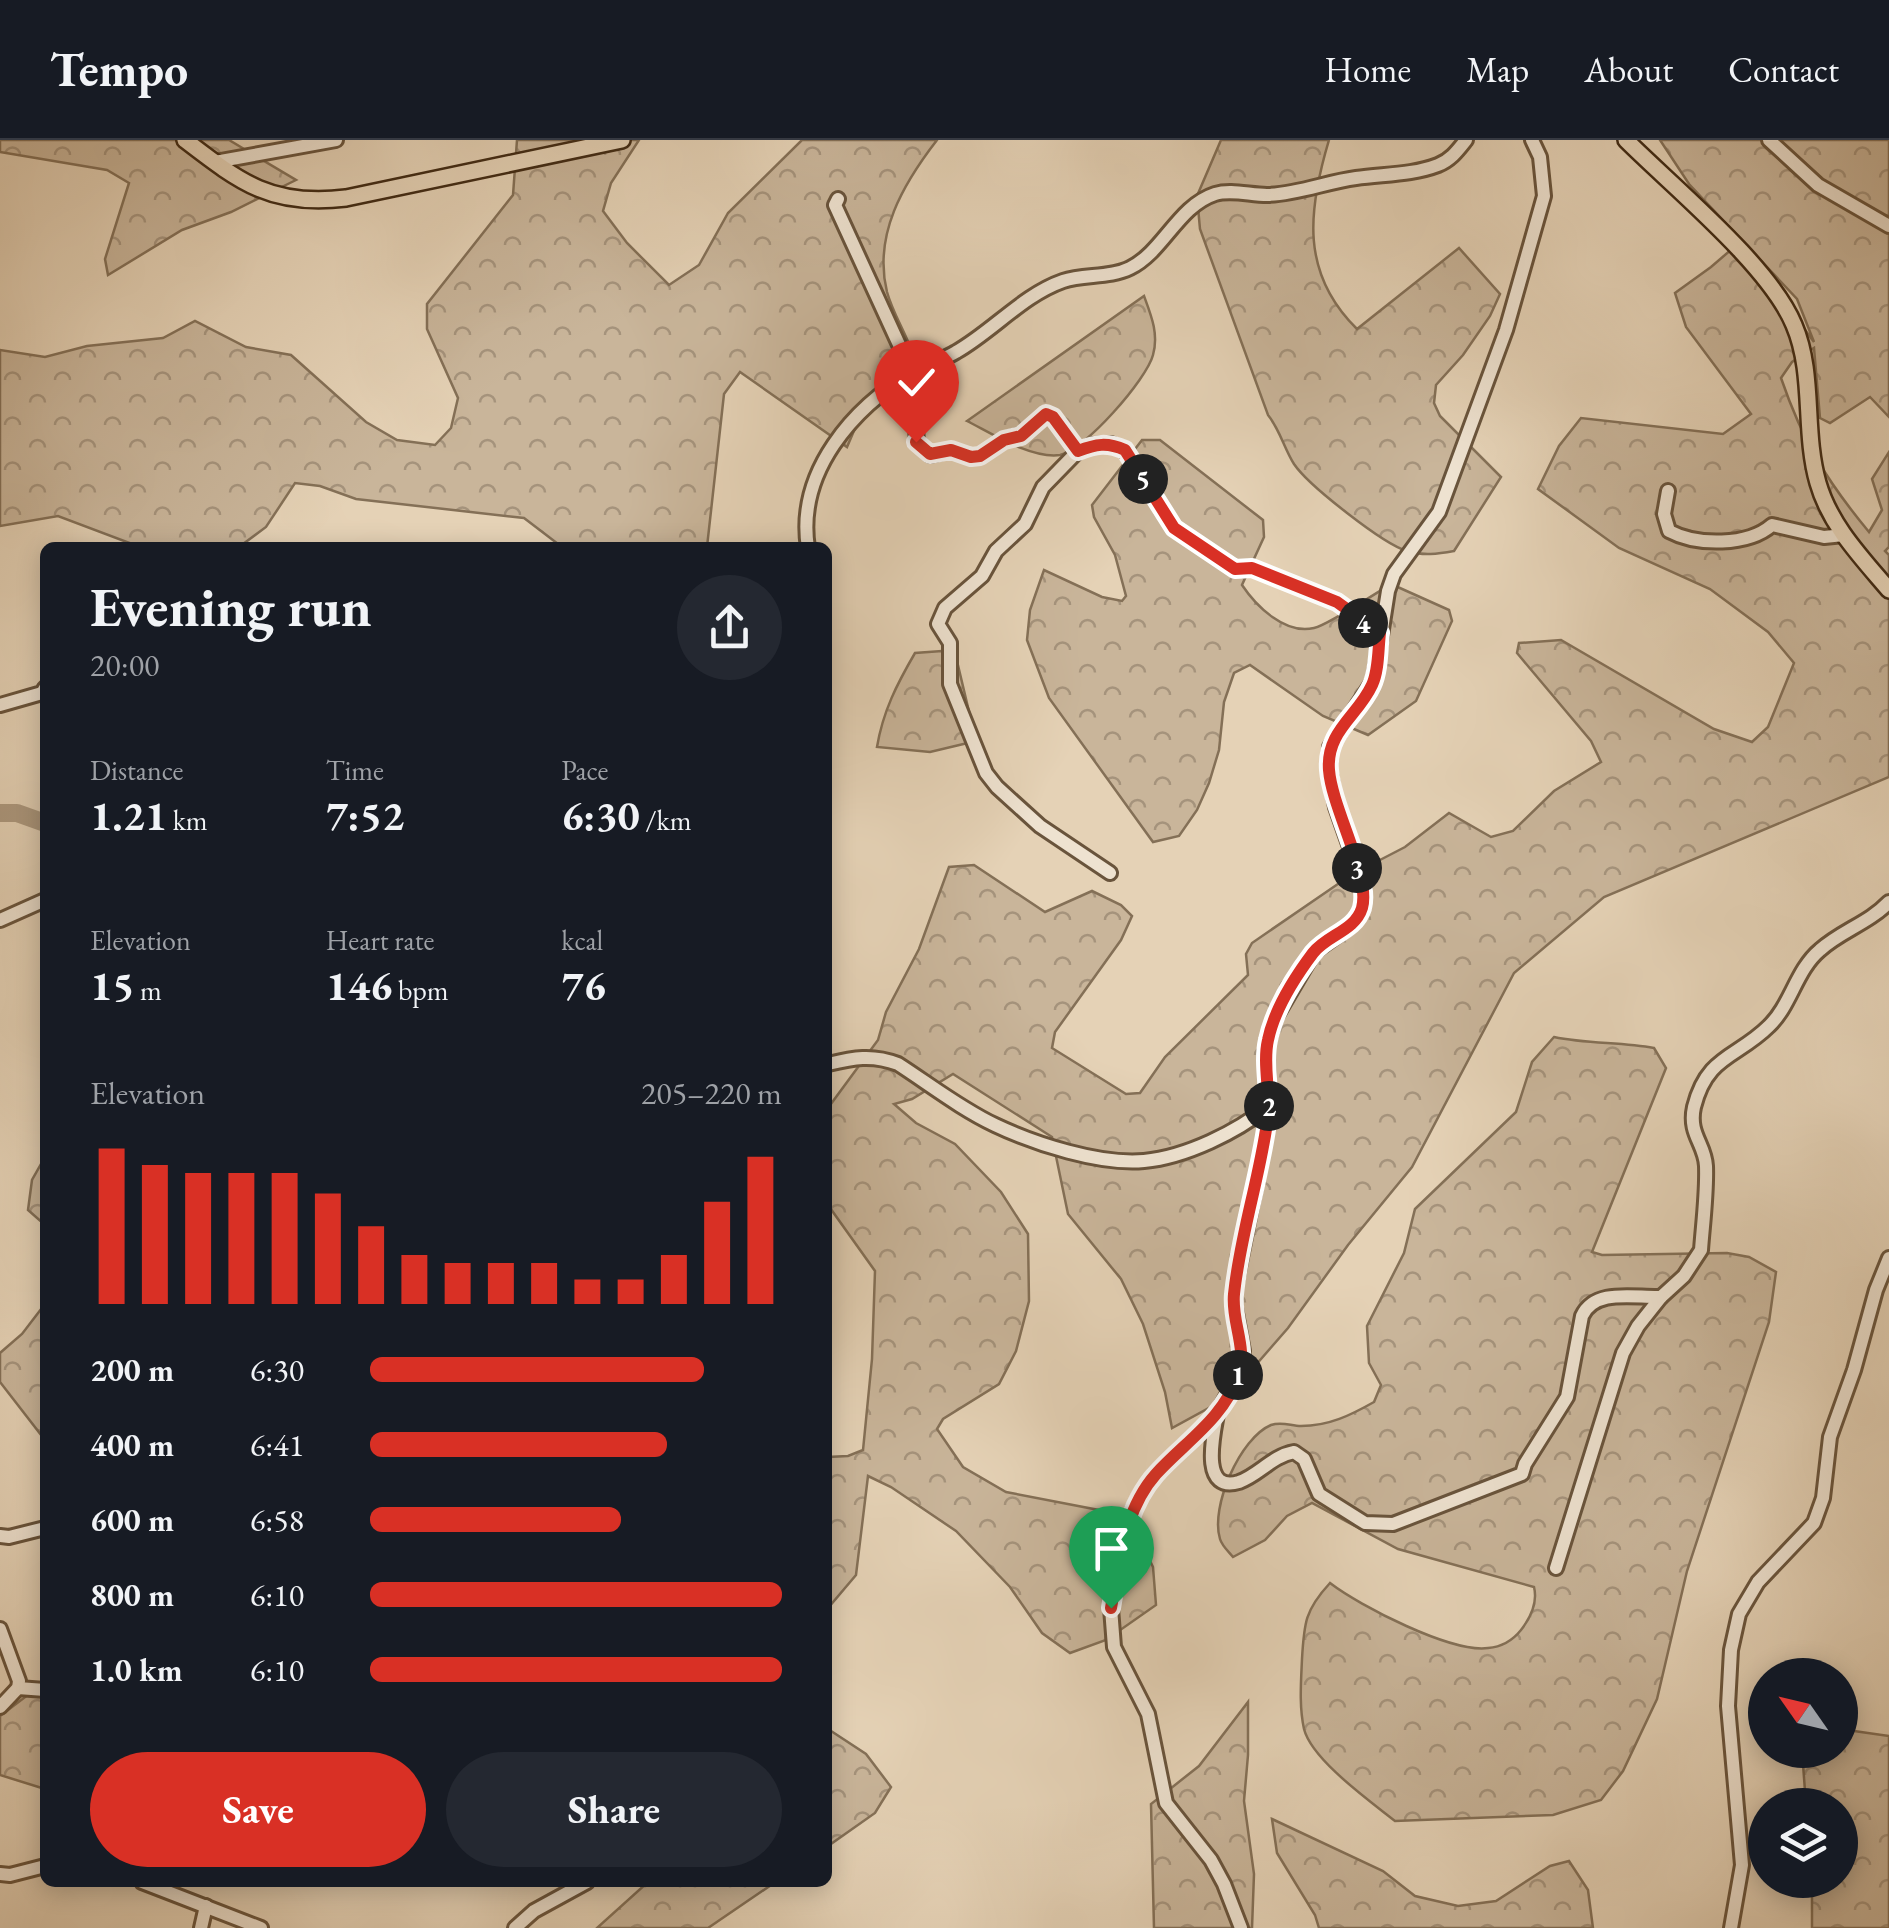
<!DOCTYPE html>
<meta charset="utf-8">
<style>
body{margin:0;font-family:"EB Garamond",serif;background:#242831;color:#f1f3f6;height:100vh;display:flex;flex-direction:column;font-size:38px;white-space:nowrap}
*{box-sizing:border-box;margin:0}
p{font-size:32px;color:#9ea1a6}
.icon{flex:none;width:55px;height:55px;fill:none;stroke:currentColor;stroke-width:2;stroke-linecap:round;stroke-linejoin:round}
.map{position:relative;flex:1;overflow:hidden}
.side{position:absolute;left:40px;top:402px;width:792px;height:1345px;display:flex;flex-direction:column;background:#171b24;border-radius:15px;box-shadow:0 5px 25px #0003}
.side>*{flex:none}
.needle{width:65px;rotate:304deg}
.fabs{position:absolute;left:1748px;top:1518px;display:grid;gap:20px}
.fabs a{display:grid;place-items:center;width:110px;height:110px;border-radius:50%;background:#171b24;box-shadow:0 5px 25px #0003;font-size:50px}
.pin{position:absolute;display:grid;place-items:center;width:85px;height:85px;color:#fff;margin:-102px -42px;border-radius:50% 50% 50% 0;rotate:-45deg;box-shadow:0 0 10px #0007}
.pin .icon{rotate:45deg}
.km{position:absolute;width:50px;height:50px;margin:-25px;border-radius:50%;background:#222;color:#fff;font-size:28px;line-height:50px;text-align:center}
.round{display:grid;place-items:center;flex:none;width:105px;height:105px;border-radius:52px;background:#242831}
.summary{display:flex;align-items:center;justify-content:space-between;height:170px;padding:0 50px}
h1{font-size:55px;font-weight:700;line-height:75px}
.metrics{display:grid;grid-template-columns:repeat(3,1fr);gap:15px;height:170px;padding:10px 50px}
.metrics div{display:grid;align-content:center}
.metrics b{font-size:42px;font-weight:700}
.metrics small{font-size:28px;font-weight:400}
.metrics p{font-size:28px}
.chart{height:280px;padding:20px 50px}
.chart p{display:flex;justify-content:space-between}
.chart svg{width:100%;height:180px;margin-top:10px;stroke:#d93025;stroke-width:6}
.button{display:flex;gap:20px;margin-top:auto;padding:20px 50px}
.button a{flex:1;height:115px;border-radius:60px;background:#d93025;color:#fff;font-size:40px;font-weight:700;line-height:115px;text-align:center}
.button a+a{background:#242831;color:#f1f3f6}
ul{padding:0 50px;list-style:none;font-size:32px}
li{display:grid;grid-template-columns:160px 120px 1fr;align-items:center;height:75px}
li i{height:25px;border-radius:12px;background:#d93025}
header{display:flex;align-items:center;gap:60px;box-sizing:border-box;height:140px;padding:0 50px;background:#171b24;border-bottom:2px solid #363941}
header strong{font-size:48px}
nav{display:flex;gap:55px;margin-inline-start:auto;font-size:35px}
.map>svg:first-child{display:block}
</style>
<header>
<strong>Tempo</strong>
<nav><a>Home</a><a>Map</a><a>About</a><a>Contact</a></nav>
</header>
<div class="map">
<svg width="1889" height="1788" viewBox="0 0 1889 1788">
<defs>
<pattern id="forest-crowns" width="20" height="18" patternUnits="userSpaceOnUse" patternTransform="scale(2.5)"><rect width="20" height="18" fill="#c9b59a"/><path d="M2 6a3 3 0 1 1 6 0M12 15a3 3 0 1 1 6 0" fill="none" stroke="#a5937c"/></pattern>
</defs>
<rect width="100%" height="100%" fill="#e5d2b6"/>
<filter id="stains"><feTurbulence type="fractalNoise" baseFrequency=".002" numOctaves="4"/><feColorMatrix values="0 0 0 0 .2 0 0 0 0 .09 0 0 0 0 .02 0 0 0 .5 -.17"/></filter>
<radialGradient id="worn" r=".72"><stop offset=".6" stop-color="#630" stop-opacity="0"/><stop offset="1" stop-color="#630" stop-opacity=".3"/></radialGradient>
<g fill="url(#forest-crowns)" stroke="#847057" stroke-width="2.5">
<path d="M0,0H229L296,40L231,72L182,90L108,135L105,119L129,43L107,30L0,12Z"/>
<path d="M517,0H639L611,43L603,71L627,103L669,145L699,125L728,73L802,0H937C903,44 873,95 887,152C892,170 902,187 909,204L856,286L847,307L740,232L724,254L707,407H562L524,378L356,359L320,346L295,343L266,387L239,407H140L58,376L0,386V210L45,217L87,206L163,198L195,181L246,207L291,215L366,282L397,300L435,305L451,288L458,258L427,189V164L513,55Z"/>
<path d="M1221,0H1329C1308,70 1300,133 1357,189L1459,108L1500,154L1490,176L1463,215L1436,245L1434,263L1440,276L1501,337L1454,411C1438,414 1423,416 1407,411C1383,404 1308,345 1294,324C1284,308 1280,290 1268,275L1200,89L1197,56Z"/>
<path d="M1660,0H1889V277L1870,257L1830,283L1820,278L1814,208L1792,222L1781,238C1803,302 1826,340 1869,392L1882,370L1872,339L1889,312V407L1885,411L1889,415V637L1604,757L1514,833L1412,1027L1348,1105L1288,1188L1227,1258L1172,1288L1165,1252L1143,1184L1121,1139L1068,1074L1052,997L953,934L912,959L894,964L916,983L955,1004L1001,1052L1028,1094L1029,1161L1016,1211L999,1244L943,1279L937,1289L963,1327L1006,1352L1104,1371L1136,1391L1153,1427L1156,1465L1106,1500L1070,1513L1042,1493L1010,1447L956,1391L891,1347L868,1336L856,1435L828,1468V1317L848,1316L863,1310L872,1219L875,1131L828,1065V968L878,900L886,872L919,809L949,727L974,725L1045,772L1092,751L1121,765L1132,776L1121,800L1055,892L1052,908L1126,954L1140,953L1165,917L1248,835L1246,814L1252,803L1351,735L1405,707L1449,673L1491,697L1513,691L1554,651L1601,622L1591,601L1517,513L1519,503L1561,500L1714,589L1752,602L1768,587L1794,523L1768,492L1710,449L1619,408L1538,349L1559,306L1581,278L1723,294L1751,274L1686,187L1675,153L1711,127L1740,102L1814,202L1797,159L1689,44Z"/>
<path d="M1144,156C1151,175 1159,194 1153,215C1147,239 1084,311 1060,315C1031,319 991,293 967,281Z"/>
<path d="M1142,300H1160L1263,380L1264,397L1242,445C1256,466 1285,495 1314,488C1328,485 1376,453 1391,444L1449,470L1452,481L1416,561L1368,595L1323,576L1250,525L1234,533L1224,562L1219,610L1209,643L1197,670L1179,696L1153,702L1049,558L1027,500L1030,470L1044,430L1102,457L1122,461L1126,456L1115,415L1094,377L1092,365Z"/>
<path d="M942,511L956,517L976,601L930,612L877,607C883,571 897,544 915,513Z"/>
<path d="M1554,897C1587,904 1621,902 1654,908L1666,928L1592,1112L1602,1115L1727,1113L1749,1117L1776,1132L1769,1182L1687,1431L1657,1559L1623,1631L1601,1660L1553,1675L1395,1681C1370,1661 1312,1620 1304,1589C1299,1566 1301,1542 1302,1519C1304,1483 1305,1470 1330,1443C1360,1466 1451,1513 1488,1508C1501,1507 1513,1500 1521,1490C1531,1477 1538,1463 1534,1447L1398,1409L1312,1363L1287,1376L1265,1400L1233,1417C1229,1412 1222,1406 1220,1399C1210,1367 1240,1298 1271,1285C1282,1281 1291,1286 1301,1286C1329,1286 1351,1275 1374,1262L1381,1245L1369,1223L1367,1186L1404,1113L1415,1069L1516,972L1532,922Z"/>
<path d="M45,1017V1085L28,1070L32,1040Z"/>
<path d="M45,1164V1300L0,1242V1213L22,1194Z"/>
<path d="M45,1542V1649L0,1635V1576Z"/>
<path d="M1248,1562V1615L1244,1661L1254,1734L1252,1788H1154L1151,1664L1199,1626Z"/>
<path d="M828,1589L866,1614L891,1647L875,1673L828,1706Z"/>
<path d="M1840,1589L1889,1596V1788H1812V1740H1840V1665H1806L1802,1610H1840Z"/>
<path d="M1272,1679L1383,1731L1415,1756L1458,1766L1496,1761L1550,1726L1569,1721L1588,1750L1593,1788H1319L1315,1775L1277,1713Z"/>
<path d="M648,1742H774V1743L708,1788H597Z"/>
</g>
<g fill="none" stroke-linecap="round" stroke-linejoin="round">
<path stroke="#ad997f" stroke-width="18" d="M0,673H17L45,683"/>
<defs>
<g id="minor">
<path d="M1769,0L1818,45L1889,86"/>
<path d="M215,22L336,0"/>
<path d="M838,59L835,65L912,233L917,302L930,315L951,310L971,317L980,316L1004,300L1021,295L1047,274L1053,277L1078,311"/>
<path d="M1668,351L1664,374L1669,391C1697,406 1748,406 1772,385L1824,397L1844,395"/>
<path d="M808,408C796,332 853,267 915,231C928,224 943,220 956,212C993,191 1023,155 1063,141C1084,134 1110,138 1130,128C1163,112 1178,66 1215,54C1231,49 1250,55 1267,55C1298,54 1326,42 1356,38C1383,34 1412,35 1438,25C1451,20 1458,10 1466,0"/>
<path d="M0,565L42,553L45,548"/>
<path d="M1110,733L1040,686L997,647L986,633L950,544V503L938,484L945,468L982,436L996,411L1025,384L1043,347L1078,311L1093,305L1111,304L1125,311L1174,388L1235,429L1252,428L1337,462L1380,493"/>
<path d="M0,780L45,760"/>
<path d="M828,924C853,918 872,914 898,924C929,944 961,969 995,985C1035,1004 1100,1025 1144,1021C1186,1017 1237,992 1269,966"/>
<path d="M1217,1274C1214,1292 1199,1354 1239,1342C1259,1335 1272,1316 1294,1312L1304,1319L1319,1354L1365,1383L1393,1384L1522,1334L1525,1324L1567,1257L1582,1176C1595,1148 1634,1158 1661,1157L1684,1136L1701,1110C1703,1083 1707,1053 1706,1026C1705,1004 1688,994 1694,967C1707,915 1737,918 1769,886C1791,865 1796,830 1820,810C1841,791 1869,783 1889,762"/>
<path d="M0,1396L9,1397L45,1388"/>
<path d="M1556,1428L1623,1213L1638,1186L1661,1157"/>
<path d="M0,1489L19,1541L18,1548L0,1567"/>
<path d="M18,1548L45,1550"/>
<path d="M0,1734L10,1735L45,1726"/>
<path d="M142,1742L261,1788"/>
<path d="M201,1788L206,1766"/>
<path d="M515,1788L534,1771L587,1742"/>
<path d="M1241,1788L1224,1744L1211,1720L1166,1663L1148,1574L1114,1507L1111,1468L1119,1419L1131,1374L1140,1356L1155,1334L1217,1274L1239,1233L1243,1211L1233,1157L1268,982L1267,905L1274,880L1314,812L1349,787L1358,777L1363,766L1364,747L1336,667L1329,629L1330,607L1374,540L1388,451L1394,434L1439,372L1506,190L1544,56L1540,17L1532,0"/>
<path d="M1731,1788L1742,1725L1728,1566L1731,1510L1739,1474L1758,1442L1814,1383L1823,1358L1830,1297L1854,1230L1876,1150L1889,1118"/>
</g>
<g id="major">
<path d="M185,0C241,43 272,67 346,58L622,0"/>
<path d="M1626,0C1673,47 1770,126 1794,185C1815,234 1803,291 1818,343C1830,385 1861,417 1889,450"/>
</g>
</defs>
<use href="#minor" stroke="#69543c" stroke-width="18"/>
<use href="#major" stroke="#402a14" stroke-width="20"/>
<use href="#minor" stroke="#eee2d0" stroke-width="12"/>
<use href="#major" stroke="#e5d2b6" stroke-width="15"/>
</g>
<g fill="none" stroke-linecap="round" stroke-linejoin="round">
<defs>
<path id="route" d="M916,302L930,314L951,310L971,317L980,316L1004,300L1021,296L1046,274L1053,277L1078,311C1096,304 1107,302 1125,310L1174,388L1235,429L1252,428L1337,462L1380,493C1378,509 1379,530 1372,545C1358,576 1326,591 1329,630C1332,669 1371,736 1362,768C1355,791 1327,795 1313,813C1295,837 1274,871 1268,900C1262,926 1272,956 1267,983C1259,1040 1240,1096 1234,1154C1231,1182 1248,1208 1238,1236C1223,1279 1185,1302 1156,1334C1124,1370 1119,1422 1111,1468"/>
</defs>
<use href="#route" stroke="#fff" stroke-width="20"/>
<use href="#route" stroke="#d93025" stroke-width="12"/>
</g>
<rect width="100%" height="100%" filter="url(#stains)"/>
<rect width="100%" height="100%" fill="url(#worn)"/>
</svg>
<div class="fabs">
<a><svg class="needle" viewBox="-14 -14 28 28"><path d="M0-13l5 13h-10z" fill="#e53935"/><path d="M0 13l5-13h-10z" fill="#9ea1a6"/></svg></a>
<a><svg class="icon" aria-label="layers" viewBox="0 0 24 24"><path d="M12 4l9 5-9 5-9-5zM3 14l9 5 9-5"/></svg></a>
</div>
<div class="pin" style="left:1111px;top:1468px;background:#1e9e55"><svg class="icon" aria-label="arrive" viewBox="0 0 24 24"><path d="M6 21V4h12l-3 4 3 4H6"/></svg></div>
<div class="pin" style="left:916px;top:302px;background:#d93025"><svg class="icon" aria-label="check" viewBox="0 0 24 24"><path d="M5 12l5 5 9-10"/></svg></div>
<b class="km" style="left:1238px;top:1235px">1</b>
<b class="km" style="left:1269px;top:966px">2</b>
<b class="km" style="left:1357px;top:728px">3</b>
<b class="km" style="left:1363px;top:483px">4</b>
<b class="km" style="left:1143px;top:339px">5</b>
<section class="side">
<div class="summary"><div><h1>Evening run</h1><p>20:00</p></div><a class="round"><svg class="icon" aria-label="share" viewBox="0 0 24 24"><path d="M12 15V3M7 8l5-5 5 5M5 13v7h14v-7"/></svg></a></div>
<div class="metrics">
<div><p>Distance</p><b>1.21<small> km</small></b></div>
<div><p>Time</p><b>7:52</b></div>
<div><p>Pace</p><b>6:30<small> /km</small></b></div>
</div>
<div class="metrics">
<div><p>Elevation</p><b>15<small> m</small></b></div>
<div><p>Heart rate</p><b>146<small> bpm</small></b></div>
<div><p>kcal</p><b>76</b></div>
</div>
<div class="chart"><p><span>Elevation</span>205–220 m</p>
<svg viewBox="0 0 160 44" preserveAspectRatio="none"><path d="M5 44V6M15 44V10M25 44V12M35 44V12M45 44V12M55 44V17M65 44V25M75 44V32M85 44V34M95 44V34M105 44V34M115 44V38M125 44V38M135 44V32M145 44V19M155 44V8"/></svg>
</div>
<ul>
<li><b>200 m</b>6:30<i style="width:81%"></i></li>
<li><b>400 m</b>6:41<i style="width:72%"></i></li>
<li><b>600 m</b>6:58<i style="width:61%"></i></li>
<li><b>800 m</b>6:10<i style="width:100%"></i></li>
<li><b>1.0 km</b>6:10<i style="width:100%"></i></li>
</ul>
<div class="button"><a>Save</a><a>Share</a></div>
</section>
</div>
